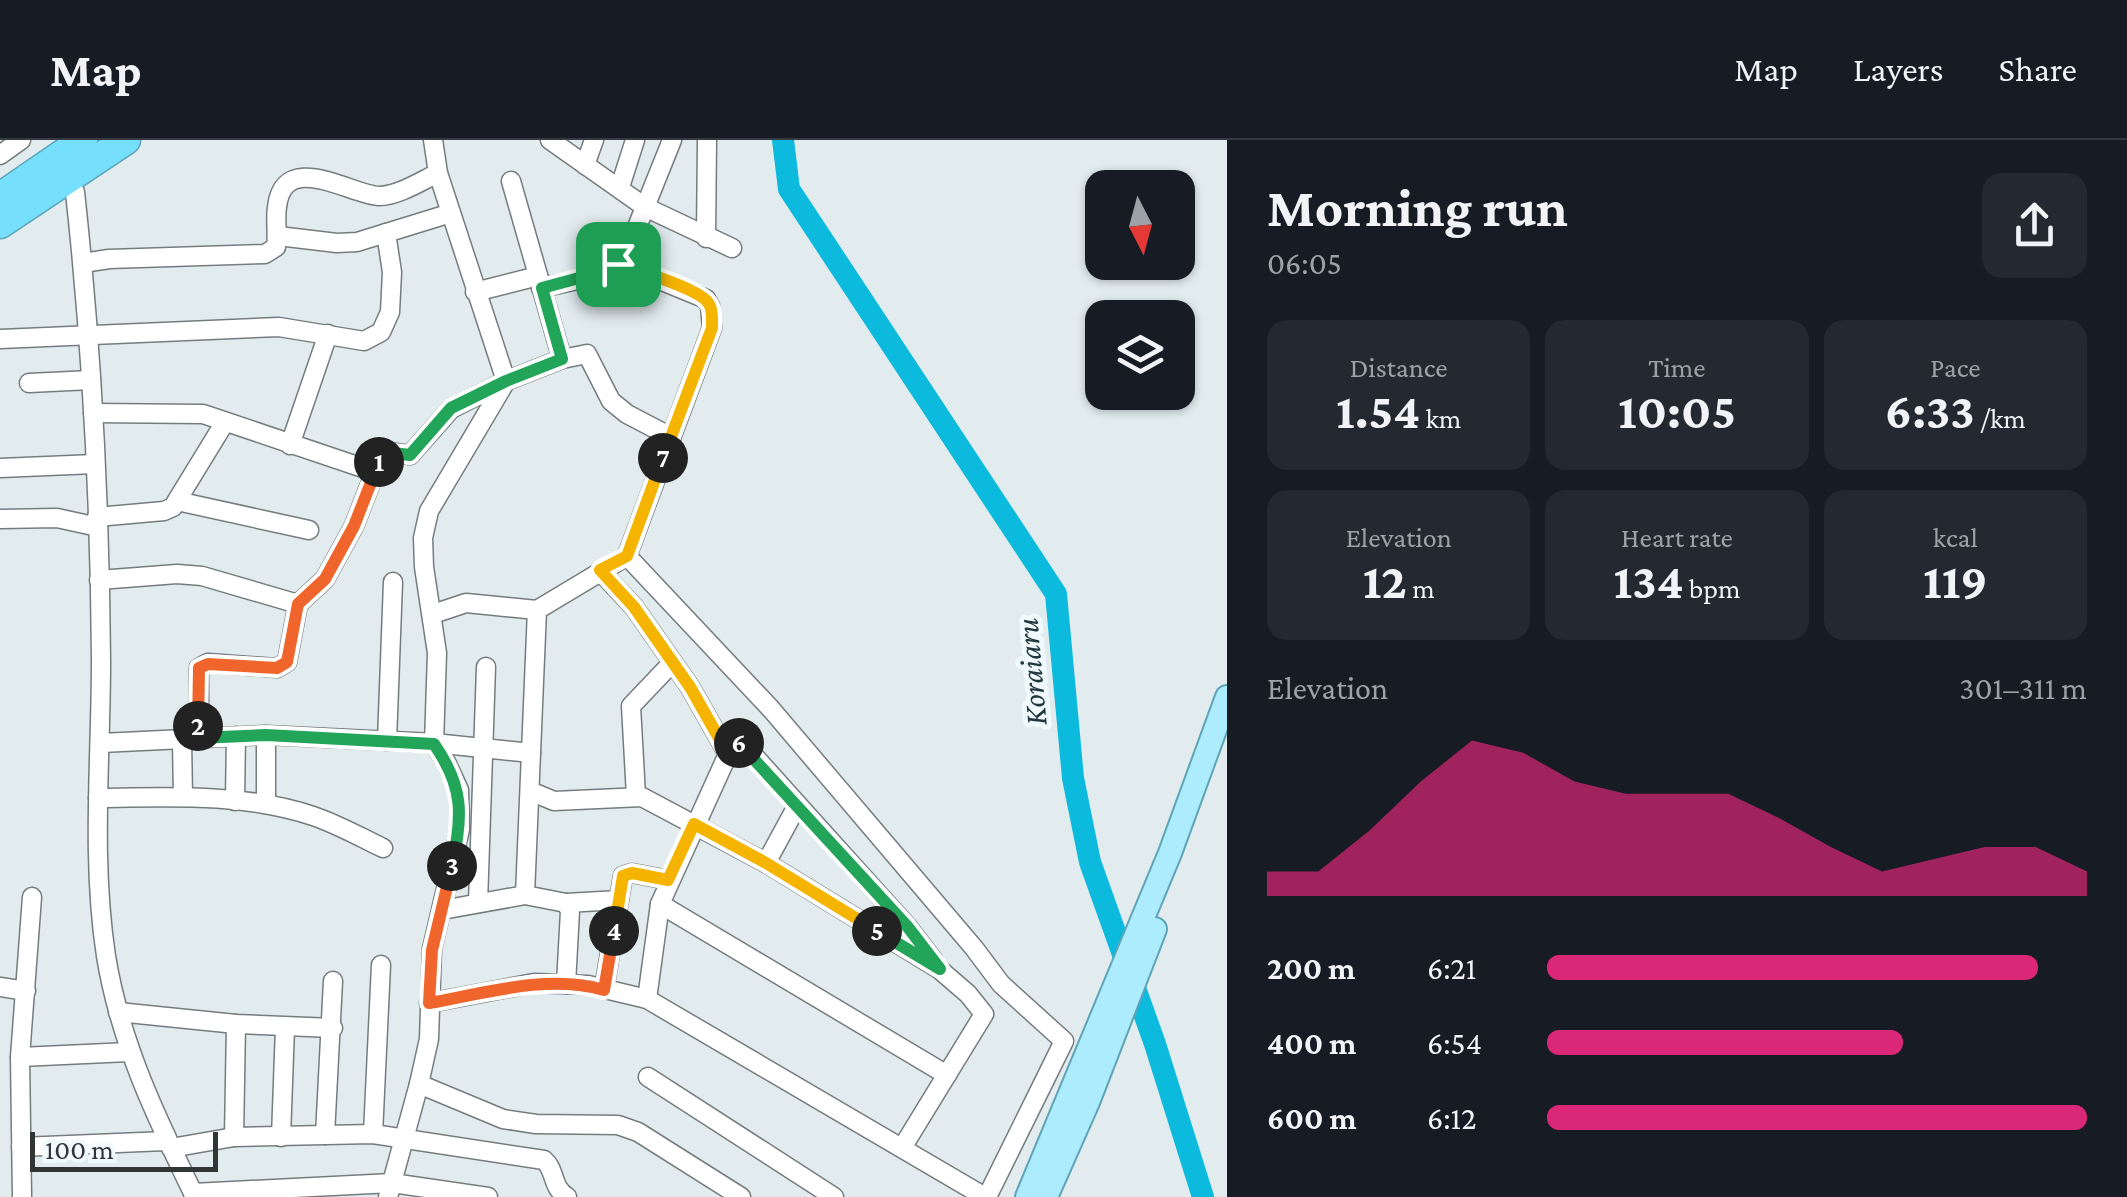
<!DOCTYPE html>
<meta charset="utf-8">
<style>
body{margin:0;font-family:"Crimson Pro",serif;background:#242831;color:#f1f3f6;height:100vh;display:flex;flex-direction:column;font-size:38px;white-space:nowrap}
*{box-sizing:border-box;margin:0}
p{font-size:32px;color:#9ea1a6}
.icon{flex:none;width:55px;height:55px;fill:none;stroke:currentColor;stroke-width:2;stroke-linecap:round;stroke-linejoin:round}
.map{position:relative;flex:1;overflow:hidden}
.sheet{display:flex;flex-direction:column;background:#171b24;width:900px}
.sheet>*{flex:none}
.needle{width:65px;rotate:174deg}
.fabs{position:absolute;left:1085px;top:30px;display:grid;gap:20px}
.fabs a{display:grid;place-items:center;width:110px;height:110px;border-radius:20px;background:#171b24;box-shadow:0 2px 8px #0004;font-size:50px}
.scale{position:absolute;left:30px;bottom:25px;width:188px;box-sizing:border-box;padding-left:10px;border:5px solid #323536;border-top:0;font-size:28px;line-height:35px;white-space:nowrap;color:#323536;-webkit-text-stroke:8px #f0f9fc;paint-order:stroke}
.pin{position:absolute;display:grid;place-items:center;width:85px;height:85px;color:#fff;margin:-42px;border-radius:20px;box-shadow:0 5px 15px #0006}
.km{position:absolute;width:50px;height:50px;margin:-25px;border-radius:50%;background:#222;color:#fff;font-size:28px;line-height:50px;text-align:center}
.round{display:grid;place-items:center;flex:none;width:105px;height:105px;border-radius:20px;background:#242831}
.head{display:flex;align-items:center;justify-content:space-between;height:170px;padding:0 40px}
h1{font-size:55px;font-weight:700;line-height:75px}
.stats{display:grid;grid-template-columns:repeat(3,1fr);gap:15px;height:170px;padding:10px 40px}
.stats div{display:grid;align-content:center;border-radius:20px;background:#242831;text-align:center}
.stats b{font-size:50px;font-weight:700}
.stats small{font-size:28px;font-weight:400}
.stats p{font-size:28px}
.chart{height:280px;padding:20px 40px}
.chart p{display:flex;justify-content:space-between}
.chart svg{width:100%;height:180px;margin-top:10px;fill:#db2777;opacity:.7}
ul{padding:0 40px;list-style:none;font-size:32px}
li{display:grid;grid-template-columns:160px 120px 1fr;align-items:center;height:75px}
li i{height:25px;border-radius:12px;background:#db2777}
header{display:flex;align-items:center;gap:60px;box-sizing:border-box;height:140px;padding:0 50px;background:#171b24;border-bottom:2px solid #363941}
header strong{font-size:48px}
nav{display:flex;gap:55px;margin-inline-start:auto;font-size:35px}
main{display:flex;flex:1;min-height:0}
.map>svg:first-child{display:block}
</style>
<header>
<strong>Map</strong>
<nav><a>Map</a><a>Layers</a><a>Share</a></nav>
</header>
<main>
<div class="map">
<svg width="1227" height="1057" viewBox="0 0 1227 1057">
<rect width="100%" height="100%" fill="#e2ecef"/>
<g fill="none" stroke-linecap="round" stroke-linejoin="round">
<path stroke="#0cbadd" stroke-width="22" d="M783,0L789,49L1056,454L1073,638L1090,722L1155,904L1203,1057"/>
<defs>
<g id="minor">
<path d="M550,0L645,67L732,108"/>
<path d="M0,15L21,0"/>
<path d="M585,25L594,0"/>
<path d="M620,47L635,0"/>
<path d="M75,52C92,208 100,365 101,521C101,620 91,718 106,816C120,903 157,979 195,1057"/>
<path d="M278,96L337,103L357,102L451,73"/>
<path d="M706,98L707,0"/>
<path d="M83,123L109,119L265,114L276,107C278,94 275,80 277,67C284,9 351,55 379,56C398,56 421,41 438,33"/>
<path d="M618,123L706,159L710,166L712,188L627,416L771,569L974,808L1001,844L1064,901L987,1057"/>
<path d="M541,148C571,141 607,137 627,112L672,0"/>
<path d="M475,152L538,136"/>
<path d="M0,199L279,187L364,201L381,192L390,172L392,132L386,93"/>
<path d="M562,219L587,214L611,261L627,274L671,297"/>
<path d="M29,243L91,240"/>
<path d="M93,273L203,274L375,332"/>
<path d="M290,305L328,194"/>
<path d="M0,328L95,324"/>
<path d="M177,361L309,390"/>
<path d="M97,377L164,371L173,367L225,282"/>
<path d="M0,379L57,378L98,387"/>
<path d="M600,431L634,467L690,547L728,614"/>
<path d="M99,440L177,434L202,436L298,464"/>
<path d="M433,474L466,463L537,470"/>
<path d="M199,598V528L208,523L277,528L287,522L298,464L325,439L354,386L382,314L389,312L410,315L451,269L506,241L562,219L511,41"/>
<path d="M182,599L183,657"/>
<path d="M387,601L393,442"/>
<path d="M101,603L266,595L434,603L437,513L424,427L423,398L429,371L506,241L438,33L433,0"/>
<path d="M434,603L531,613"/>
<path d="M530,651L554,661L642,657L766,723L939,829L968,854L984,874L902,1008"/>
<path d="M636,656L631,566L671,524"/>
<path d="M98,658C169,657 244,653 313,676C337,684 360,697 383,708"/>
<path d="M235,661L236,596"/>
<path d="M266,664V595"/>
<path d="M766,723L797,666"/>
<path d="M525,755L537,470L627,416"/>
<path d="M478,763L486,527"/>
<path d="M566,763L619,760"/>
<path d="M660,764L947,935"/>
<path d="M442,770L525,755L566,763L570,771L566,844"/>
<path d="M0,847L26,851"/>
<path d="M604,849L623,736L632,733L668,740"/>
<path d="M647,859L660,764L728,614L738,603L746,607L907,786L933,820"/>
<path d="M429,863L534,843L588,845L647,859L985,1057"/>
<path d="M118,872L236,884L333,888"/>
<path d="M20,917L129,912"/>
<path d="M648,937L834,1057"/>
<path d="M419,944L503,979L536,984L618,985L638,992L741,1057"/>
<path d="M373,994L381,825"/>
<path d="M325,995L333,841"/>
<path d="M234,997L236,884"/>
<path d="M281,997L285,887"/>
<path d="M21,1007L166,1001"/>
<path d="M171,1008L234,997L373,994L544,1020C556,1030 551,1047 567,1057"/>
<path d="M193,1053L392,1043L488,1057"/>
<path d="M22,1057L20,917L32,757"/>
<path d="M388,1057L419,944L429,899L432,809L460,689L459,650L446,622L434,603"/>
</g>
<g id="major">
<path d="M1027,1057L1170,713L1227,557"/>
<path d="M1046,1057L1088,962L1155,789"/>
</g>
<g id="highway">
<path d="M0,57L83,0"/>
<path d="M0,84L126,0"/>
</g>
</defs>
<use href="#minor" stroke="#747c7f" stroke-width="21"/>
<use href="#major" stroke="#5ea4b7" stroke-width="26"/>
<use href="#highway" stroke="#5ea4b7" stroke-width="31"/>
<use href="#minor" stroke="#fff" stroke-width="18"/>
<use href="#major" stroke="#adecfd" stroke-width="22"/>
<use href="#highway" stroke="#76dffc" stroke-width="28"/>
</g>
<g fill="none" stroke-linecap="round" stroke-linejoin="round">
<defs>
<path id="split-1" d="M379,322L384,312L410,315L451,268L506,241L562,219L542,148L605,131L618,124"/>
<path id="split-2" d="M198,586L199,528L208,524L277,528L287,522L298,464L325,439L354,386L379,322"/>
<path id="split-3" d="M198,586L199,598L266,595L434,604C464,647 463,676 452,726"/>
<path id="split-4" d="M452,726L432,810L429,863C486,853 547,834 604,850L614,791"/>
<path id="split-5" d="M614,791L623,736L632,733L668,740L694,684L766,723L877,791"/>
<path id="split-6" d="M739,603L907,786L940,829L877,791"/>
<path id="split-7" d="M663,318L627,416L600,430L634,467L690,547L728,614L734,604L739,603"/>
<path id="split-8" d="M618,124C636,130 701,149 709,164C713,170 712,181 712,188L663,318"/>
</defs>
<use href="#split-1" stroke="#fff" stroke-width="20"/>
<use href="#split-2" stroke="#fff" stroke-width="20"/>
<use href="#split-3" stroke="#fff" stroke-width="20"/>
<use href="#split-4" stroke="#fff" stroke-width="20"/>
<use href="#split-5" stroke="#fff" stroke-width="20"/>
<use href="#split-6" stroke="#fff" stroke-width="20"/>
<use href="#split-7" stroke="#fff" stroke-width="20"/>
<use href="#split-8" stroke="#fff" stroke-width="20"/>
<use href="#split-1" stroke="#22a559" stroke-width="12"/>
<use href="#split-2" stroke="#f0652b" stroke-width="12"/>
<use href="#split-3" stroke="#22a559" stroke-width="12"/>
<use href="#split-4" stroke="#f0652b" stroke-width="12"/>
<use href="#split-5" stroke="#f5b400" stroke-width="12"/>
<use href="#split-6" stroke="#22a559" stroke-width="12"/>
<use href="#split-7" stroke="#f5b400" stroke-width="12"/>
<use href="#split-8" stroke="#f5b400" stroke-width="12"/>
</g>
<g text-anchor="middle" stroke-width="10" stroke-linejoin="round" paint-order="stroke">
<g font-size="32" font-style="italic" fill="#20383e" stroke="#f0f9fc">
<text transform="translate(1031 532) rotate(-95)" y="11">Koraiaru</text>
</g>
</g>
</svg>
<div class="fabs">
<a><svg class="needle" viewBox="-14 -14 28 28"><path d="M0-13l5 13h-10z" fill="#e53935"/><path d="M0 13l5-13h-10z" fill="#9ea1a6"/></svg></a>
<a><svg class="icon" aria-label="layers" viewBox="0 0 24 24"><path d="M12 4l9 5-9 5-9-5zM3 14l9 5 9-5"/></svg></a>
</div>
<div class="scale">100 m</div>
<div class="pin" style="left:618px;top:124px;background:#1e9e55"><svg class="icon" aria-label="arrive" viewBox="0 0 24 24"><path d="M6 21V4h12l-3 4 3 4H6"/></svg></div>
<b class="km" style="left:379px;top:322px">1</b>
<b class="km" style="left:198px;top:586px">2</b>
<b class="km" style="left:452px;top:726px">3</b>
<b class="km" style="left:614px;top:791px">4</b>
<b class="km" style="left:877px;top:791px">5</b>
<b class="km" style="left:739px;top:603px">6</b>
<b class="km" style="left:663px;top:318px">7</b>
</div>
<section class="sheet">
<div class="head"><div><h1>Morning run</h1><p>06:05</p></div><a class="round"><svg class="icon" aria-label="share" viewBox="0 0 24 24"><path d="M12 15V3M7 8l5-5 5 5M5 13v7h14v-7"/></svg></a></div>
<div class="stats">
<div><p>Distance</p><b>1.54<small> km</small></b></div>
<div><p>Time</p><b>10:05</b></div>
<div><p>Pace</p><b>6:33<small> /km</small></b></div>
</div>
<div class="stats">
<div><p>Elevation</p><b>12<small> m</small></b></div>
<div><p>Heart rate</p><b>134<small> bpm</small></b></div>
<div><p>kcal</p><b>119</b></div>
</div>
<div class="chart"><p><span>Elevation</span>301–311 m</p>
<svg viewBox="0 0 160 44" preserveAspectRatio="none"><path d="M0 44V38L10 38L20 28L30 16L40 6L50 9L60 16L70 19L80 19L90 19L100 25L110 32L120 38L130 35L140 32L150 32L160 38V44z"/></svg>
</div>
<ul>
<li><b>200 m</b>6:21<i style="width:91%"></i></li>
<li><b>400 m</b>6:54<i style="width:66%"></i></li>
<li><b>600 m</b>6:12<i style="width:100%"></i></li>
</ul>
</section>
</main>
